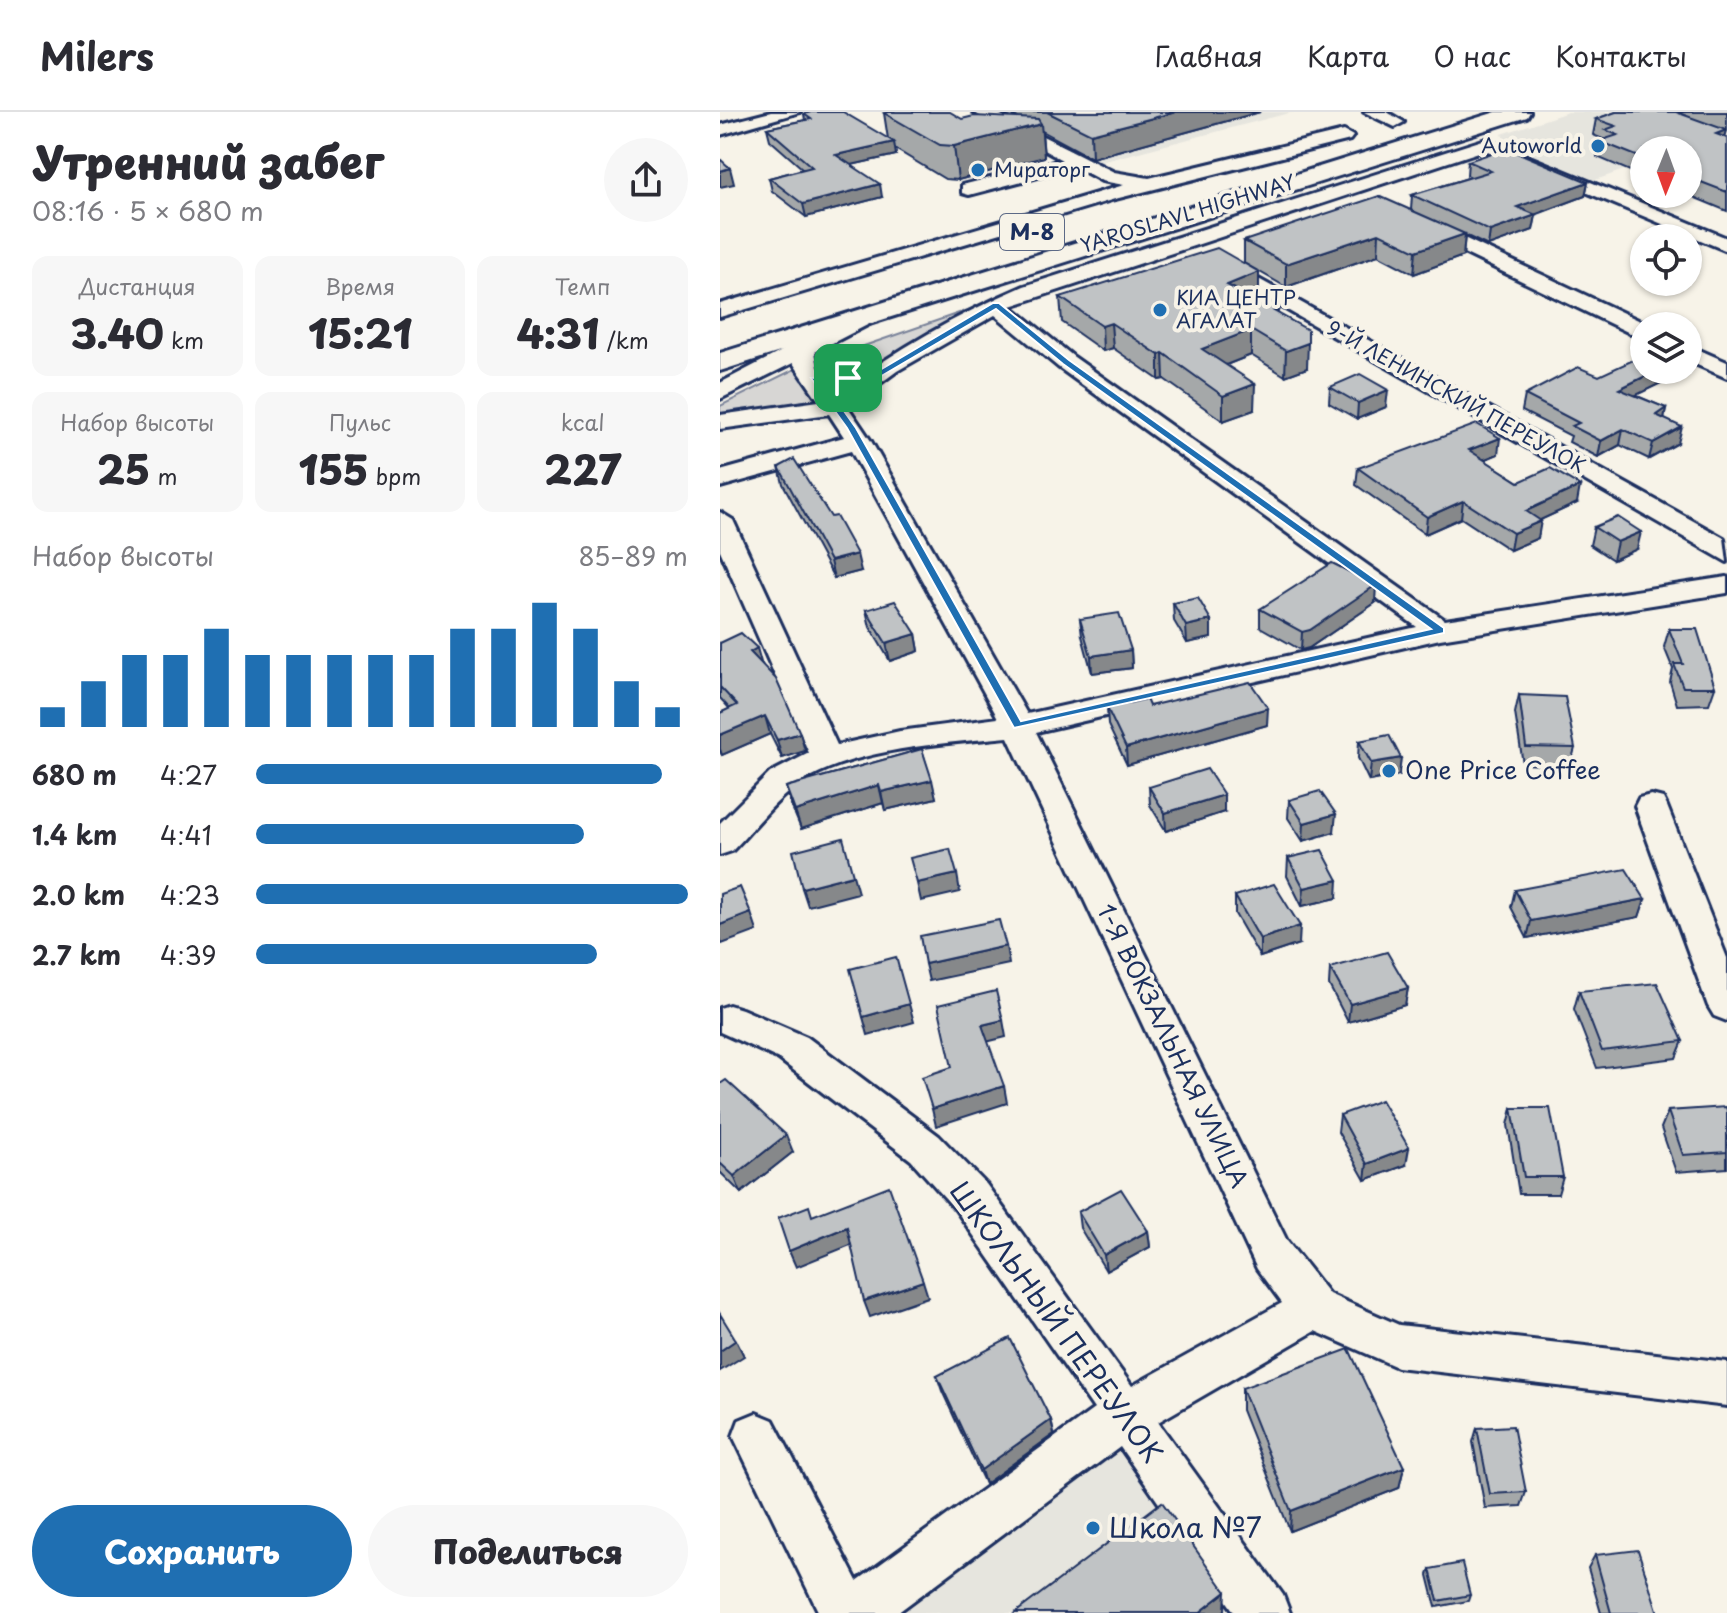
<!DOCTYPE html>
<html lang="ru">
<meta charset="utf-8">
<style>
body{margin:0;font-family:"Playpen Sans",sans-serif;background:#f7f7f7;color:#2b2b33;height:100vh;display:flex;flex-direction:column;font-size:30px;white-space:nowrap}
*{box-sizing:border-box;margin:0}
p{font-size:26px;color:#7c7c81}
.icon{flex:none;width:44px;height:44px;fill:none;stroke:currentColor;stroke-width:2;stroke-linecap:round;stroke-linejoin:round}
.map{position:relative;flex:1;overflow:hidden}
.side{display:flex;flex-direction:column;background:#fff;width:720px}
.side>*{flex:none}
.needle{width:52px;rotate:181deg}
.tools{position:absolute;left:910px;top:24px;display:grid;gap:16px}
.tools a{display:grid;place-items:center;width:72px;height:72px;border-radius:50%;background:#fff;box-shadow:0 2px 6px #0004;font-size:40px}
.pin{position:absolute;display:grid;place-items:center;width:68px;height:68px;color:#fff;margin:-34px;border-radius:16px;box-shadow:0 4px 12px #0006}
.round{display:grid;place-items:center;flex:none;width:84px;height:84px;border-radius:42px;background:#f7f7f7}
.head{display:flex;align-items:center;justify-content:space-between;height:136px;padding:0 32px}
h1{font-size:44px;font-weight:800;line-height:60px}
.metrics{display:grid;grid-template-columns:repeat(3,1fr);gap:12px;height:136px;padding:8px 32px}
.metrics div{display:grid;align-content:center;border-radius:16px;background:#f7f7f7;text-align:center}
.metrics b{font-size:40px;font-weight:800}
.metrics small{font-size:22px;font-weight:400}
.metrics p{font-size:22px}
.chart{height:224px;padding:16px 32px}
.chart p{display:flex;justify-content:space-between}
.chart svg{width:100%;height:144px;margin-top:8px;stroke:#1f6fb2;stroke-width:6}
.cta{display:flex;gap:16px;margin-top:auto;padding:16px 32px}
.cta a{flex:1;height:92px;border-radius:48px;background:#1f6fb2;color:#fff;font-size:32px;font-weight:800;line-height:92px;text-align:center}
.cta a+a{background:#f7f7f7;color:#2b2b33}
ul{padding:0 32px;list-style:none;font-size:26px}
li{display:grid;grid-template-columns:128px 96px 1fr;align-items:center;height:60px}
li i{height:20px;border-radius:10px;background:#1f6fb2}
header{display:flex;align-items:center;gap:48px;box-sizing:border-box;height:112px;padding:0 40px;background:#fff;border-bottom:2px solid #e1e1e2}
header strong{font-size:38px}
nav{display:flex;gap:44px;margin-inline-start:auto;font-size:28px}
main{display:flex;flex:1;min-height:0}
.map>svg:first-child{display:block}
</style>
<header>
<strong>Milers</strong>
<nav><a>Главная</a><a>Карта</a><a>О нас</a><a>Контакты</a></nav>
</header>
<main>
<section class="side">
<div class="head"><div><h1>Утренний забег</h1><p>08:16 · 5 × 680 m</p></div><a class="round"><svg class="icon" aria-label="share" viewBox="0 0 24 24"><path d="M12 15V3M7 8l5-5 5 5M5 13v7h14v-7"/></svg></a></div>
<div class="metrics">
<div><p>Дистанция</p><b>3.40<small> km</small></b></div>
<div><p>Время</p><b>15:21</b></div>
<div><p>Темп</p><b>4:31<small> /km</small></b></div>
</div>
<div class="metrics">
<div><p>Набор высоты</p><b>25<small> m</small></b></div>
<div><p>Пульс</p><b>155<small> bpm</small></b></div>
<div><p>kcal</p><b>227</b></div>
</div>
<div class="chart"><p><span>Набор высоты</span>85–89 m</p>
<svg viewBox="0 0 160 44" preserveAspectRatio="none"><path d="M5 44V38M15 44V30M25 44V22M35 44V22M45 44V14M55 44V22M65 44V22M75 44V22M85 44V22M95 44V22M105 44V14M115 44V14M125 44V6M135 44V14M145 44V30M155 44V38"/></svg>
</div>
<ul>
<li><b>680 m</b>4:27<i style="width:94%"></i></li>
<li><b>1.4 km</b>4:41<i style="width:76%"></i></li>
<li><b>2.0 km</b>4:23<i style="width:100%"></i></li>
<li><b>2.7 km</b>4:39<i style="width:79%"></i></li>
</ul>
<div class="cta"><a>Сохранить</a><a>Поделиться</a></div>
</section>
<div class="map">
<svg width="1007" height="1501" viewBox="0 0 1007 1501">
<rect width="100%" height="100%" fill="#f7f3e8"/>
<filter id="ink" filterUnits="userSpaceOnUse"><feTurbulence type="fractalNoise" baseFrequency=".0125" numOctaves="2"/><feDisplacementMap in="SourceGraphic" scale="16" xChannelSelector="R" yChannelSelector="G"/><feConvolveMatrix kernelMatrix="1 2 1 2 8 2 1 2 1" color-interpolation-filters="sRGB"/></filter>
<g filter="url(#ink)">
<g fill="#e6e5de">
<path d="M270,0H573L365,54Z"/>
<path d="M848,0H1007V21L960,38H924V51L864,72L789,39L782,22Z"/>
<path d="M404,1330L520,1501H166Z"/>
</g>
<g fill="#d7d6d4" stroke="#798299" stroke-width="2">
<path d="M271,190L151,260L120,263L108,257L109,246Z"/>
<path d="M79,255L99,282L94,287L0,307V294Z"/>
</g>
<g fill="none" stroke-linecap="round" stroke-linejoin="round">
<defs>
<g id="minor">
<path d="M51,0H80L0,23V13Z"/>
<path d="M253,0H275L394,60L429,66L624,19L633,24L630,28L395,87L0,205V192L404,73L382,69L356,55L249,83L242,81V73L342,48Z"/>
<path d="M644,0H667L684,10L675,15Z"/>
<path d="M766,27L1007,126V139L765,38L291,194L354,245L725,508L1007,465V481L720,527L316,620L567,1129L609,1182L679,1213L1007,1250V1294L677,1255L595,1219L438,1310L563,1483L570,1501H515L400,1335L177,1501H99L13,1324L19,1308L36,1301L53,1308L137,1469L374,1297L236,1098L191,1048L59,947L0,920V896L9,893L22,897L87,925L219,1024L266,1072L412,1274L562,1191L537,1157L288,625C227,631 135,636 82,670C55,687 35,716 12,739L0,743V711L50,661L89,641L0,438V400L13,408L117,633L180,619L278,606L131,339L0,375V359L124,325L109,302L0,317V303L99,289L73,251L0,287V271L141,198H157L160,203L157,208L95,240L98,255L117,281C175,239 238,202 304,174ZM275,203L338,255L697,515L307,602L151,329L128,295L177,259Z"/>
<path d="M703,108L710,110L931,214H924V226L916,224L696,118L693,114L696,110Z"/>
<path d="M501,146L1004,426L1007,450L494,156L491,152Z"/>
<path d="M968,233L1007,250V266L968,249Z"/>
<path d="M931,683L943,686L947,694L1007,846V909L994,904L988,894L915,694L919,686Z"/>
</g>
<path id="highway" d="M776,0H810L807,5L0,259V241Z"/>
</defs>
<use href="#minor" stroke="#1b2f5e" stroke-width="6"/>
<use href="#highway" stroke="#1b2f5e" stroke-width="6"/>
<use href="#minor" fill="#f7f3e8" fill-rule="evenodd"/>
<use href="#highway" fill="#f7f3e8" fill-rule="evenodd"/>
</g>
<g fill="#a5a8a9" stroke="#1b2f5e" stroke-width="2">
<path d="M286,0H540L372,46L322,19L324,45L238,68L225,67L175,37L176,43L131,53L162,85L86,105L52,79L49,66L83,57L50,28L47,16L85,8L84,2L168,27L164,1L242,7L298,6Z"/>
<path d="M896,0H1007V19L1005,25L1007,26V99L966,82H968V38H924V65L877,45L879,29L883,27L873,23L876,7Z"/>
<path d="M748,49L868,70L865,84L815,103H816L813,118L768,134L745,123L743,144L694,162L658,143L566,175L524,151V129L691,98L692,83L751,65L747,63Z"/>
<path d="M539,160V184L534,186L558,198V201L587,256L565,264L531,243L506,253L534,298L503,309L444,267L439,268L393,236L383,239L342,210L340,185Z"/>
<path d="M879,264L945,269L915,283L946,296L944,306L958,331L929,347L900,333L878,345L849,330L851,324L802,299L805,283Z"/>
<path d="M610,275L666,295L637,307L609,291Z"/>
<path d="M778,342L764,348L799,370L857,391L820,408L818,426L790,438L741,406L705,422L636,373L638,356Z"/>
<path d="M59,355L141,459L114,466L63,372Z"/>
<path d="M874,415L917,437L893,448L870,433Z"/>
<path d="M453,491L491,508V526L467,531L454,509Z"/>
<path d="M655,491L589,536L581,538L540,515V497Z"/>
<path d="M146,498L196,522L199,539L170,549L150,515Z"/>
<path d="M360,507L411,538L412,556L372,561L362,524Z"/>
<path d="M949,517L995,575L989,592L957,593L950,570L953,557L944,535Z"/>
<path d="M0,531L42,552L85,639L62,646L50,622L2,643L0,640V601L10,597L0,586Z"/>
<path d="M799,583L855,636L850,654L803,652L795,601Z"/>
<path d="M387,596L547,613L407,653L388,613Z"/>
<path d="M639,629L679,663L649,669L638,646Z"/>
<path d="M202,637L216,686L165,698L163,691L81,717L71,693L66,675Z"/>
<path d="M429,675L504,700L446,719L430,693Z"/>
<path d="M569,688L614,720L583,729L568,706Z"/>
<path d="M568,746L617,786L582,794L567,764Z"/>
<path d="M795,778L925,787L919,805L807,826L791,795Z"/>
<path d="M515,784L579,832L540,845L515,802Z"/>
<path d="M610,856L688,876L685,893L628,910L609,873Z"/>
<path d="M859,879L963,929L956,946L877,956L854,897Z"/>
<path d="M0,972L73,1040L21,1081L0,1060Z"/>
<path d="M792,996L843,1065L838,1082H799L788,1013Z"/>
<path d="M1007,998V1056L956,1060L941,1016L948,999Z"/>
<path d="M620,1003L686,1053L645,1068L618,1020Z"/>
<path d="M358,1100L428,1119L430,1135L386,1159L360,1116Z"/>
<path d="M217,1264L331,1308L334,1322L265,1372L222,1279Z"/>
<path d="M522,1276L684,1355L679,1376L570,1419L522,1298Z"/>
<path d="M757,1316L806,1380L801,1394L765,1396L753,1330Z"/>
<path d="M875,1443L938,1501H881L868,1456Z"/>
<path d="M710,1457L750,1483L748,1489L716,1495L708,1463Z"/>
</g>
<g fill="#86888a" stroke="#1b2f5e" stroke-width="2">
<path d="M456,0H540L372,46L371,22Z"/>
<path d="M321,12L324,45L238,68L234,34Z"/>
<path d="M1006,18L1002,34L996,22Z"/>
<path d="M174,30L176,43L118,56L116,43Z"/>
<path d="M10,56L14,72L0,75V59Z"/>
<path d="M868,70L865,84L795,110L797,95Z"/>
<path d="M160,72L162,85L86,105L83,92Z"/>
<path d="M816,103L813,118L768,134L770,119Z"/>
<path d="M659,121L658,143L566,175V152Z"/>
<path d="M745,122L743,144L694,162L696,139Z"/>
<path d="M539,160V184L507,197V173Z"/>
<path d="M391,211L393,236L383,239L382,214Z"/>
<path d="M531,218V243L483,262L482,237Z"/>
<path d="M588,231L587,256L565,264L566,239Z"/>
<path d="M443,241L444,267L439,268V243Z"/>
<path d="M938,258H947L945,269L896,293L899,277Z"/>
<path d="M535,272L534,298L503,309V284Z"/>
<path d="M668,278L666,295L637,307L638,291Z"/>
<path d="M946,296L943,312L936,303Z"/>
<path d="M962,315L958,331L929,347L933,331Z"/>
<path d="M903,317L900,333L878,345L881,329Z"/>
<path d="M780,326L778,342L747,354L749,338Z"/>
<path d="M860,374L857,391L803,416L806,399Z"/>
<path d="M743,389L741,406L705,422L707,405Z"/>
<path d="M821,409L818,426L790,438L793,421Z"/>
<path d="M921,420L917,437L893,448L897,430Z"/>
<path d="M137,442L141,459L114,466L110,449Z"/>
<path d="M656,473L655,491L589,536L581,538L582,520Z"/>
<path d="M491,508V526L467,531L466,514Z"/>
<path d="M196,522L199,539L170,549L166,531Z"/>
<path d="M37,536L42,554L30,540Z"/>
<path d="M411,538L412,556L372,561L371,544Z"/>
<path d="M548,596L547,613L407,653L406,636Z"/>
<path d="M45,604L50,622L2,643L0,637V623Z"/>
<path d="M80,621L85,639L62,646L57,628Z"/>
<path d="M681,646L679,663L649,669L651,651Z"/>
<path d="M212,668L216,686L165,698L161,680Z"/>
<path d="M159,673L163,691L81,717L75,699Z"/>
<path d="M504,683V700L446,719L445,701Z"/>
<path d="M616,702L614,720L583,729L584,711Z"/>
<path d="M237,762L240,780L201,789L197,771Z"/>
<path d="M133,763L138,781L88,794L82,776Z"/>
<path d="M618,768L617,786L582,794L584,776Z"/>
<path d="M925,787L919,805L807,826L811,809Z"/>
<path d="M31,801L37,819L2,832L0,826V813Z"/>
<path d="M580,814L579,832L540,845V827Z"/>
<path d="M286,834L289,852L209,869L205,852Z"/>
<path d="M688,876L685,893L628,910L630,892Z"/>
<path d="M189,892L194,910L148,923L143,905Z"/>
<path d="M283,908L286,925L266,930L262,913Z"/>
<path d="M284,974L287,991L216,1014L212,997Z"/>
<path d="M66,1023L73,1040L21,1081L14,1064Z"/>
<path d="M689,1036L686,1053L645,1068L647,1052Z"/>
<path d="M127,1115L133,1132L76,1155L69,1139Z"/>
<path d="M428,1119L430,1135L386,1159L384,1143Z"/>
<path d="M203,1169L208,1185L150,1205L144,1189Z"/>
<path d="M16,1228L24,1244L0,1259V1239Z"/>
<path d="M331,1308L334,1322L265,1372L261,1358Z"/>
<path d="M684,1355L679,1376L570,1419L571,1399Z"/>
<path d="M506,1480L505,1498L502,1501H479Z"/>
</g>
<g fill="#c0c3c5" stroke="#1b2f5e" stroke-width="2">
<path d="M91,0H123L174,30L116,43L160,72L83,92L49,66L92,55L47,16L91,7L84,2Z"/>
<path d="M167,0H230L242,7L254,4L318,7L321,12L234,34L220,33L164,1Z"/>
<path d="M327,0H456L371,22Z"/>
<path d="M896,0H956L1006,18L996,22L1007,26V80L968,65V38H924V47L879,29L898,23L885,18L896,14L876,7Z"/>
<path d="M787,36L868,70L797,95L816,103L770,119L692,83L771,59L748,49Z"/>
<path d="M0,47L10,56L0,59Z"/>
<path d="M659,84L745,122L696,139L659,121L566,152L524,129Z"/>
<path d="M497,136L539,160L507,173L558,198L554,199L588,218V231L566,239L531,218L482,237L535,272L503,284L443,241L439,243L391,211L382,214L340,185Z"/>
<path d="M924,243V258H938L899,277L946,296L936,303L962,315L933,331L903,317L881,329L852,314L859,311L805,283L858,255L879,264Z"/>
<path d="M640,262L668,278L638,291L610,275Z"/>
<path d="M757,312L780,326L749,338L799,370L830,356L860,374L806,399L821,409L793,421L743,389L707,405L638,356Z"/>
<path d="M74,347L111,405L116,404L137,442L110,449L59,355Z"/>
<path d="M898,405L921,420L897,430L874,415Z"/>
<path d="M612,451L656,473L590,518L582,520L540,497Z"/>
<path d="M478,486L491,508L466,514L453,491Z"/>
<path d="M175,489L196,522L166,531L146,498Z"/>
<path d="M399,501L411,538L371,544L360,507Z"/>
<path d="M949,517H977L995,575H963L954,552H963Z"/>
<path d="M21,521L37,536L30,540L56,567L80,621L57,628L45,604L0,623V601L17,593L0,575V531Z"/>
<path d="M530,570L548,596L406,636L387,596L426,587L429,594Z"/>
<path d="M799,583L845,585L855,636L806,635Z"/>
<path d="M669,623L681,646L651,651L639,629Z"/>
<path d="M202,637L212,668L161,680L159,673L75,699L66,675Z"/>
<path d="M487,657L504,683L445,701L429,675Z"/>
<path d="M600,679L616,702L584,711L569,688Z"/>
<path d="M123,726L133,763L82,776L73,739Z"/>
<path d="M230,737L237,762L197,771L190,746Z"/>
<path d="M602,738L618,768L584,776L568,746Z"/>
<path d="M906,757L925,787L811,809L795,778Z"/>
<path d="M554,772L580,814L540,827L515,784Z"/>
<path d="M20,775L31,801L0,813V782Z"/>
<path d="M279,808L286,834L205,852L200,824Z"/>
<path d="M667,840L688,876L630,892L610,856Z"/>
<path d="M176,845L189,892L143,905L130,857Z"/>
<path d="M937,871L963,929L882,939L859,879Z"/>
<path d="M276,879L283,908L262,913L284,974L212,997L202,965L232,955L218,893Z"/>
<path d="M6,968L66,1023L14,1064L0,1051V972Z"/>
<path d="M661,988L689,1036L647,1052L620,1003Z"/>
<path d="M1006,995L1007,998V1040L963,1043L948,999Z"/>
<path d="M792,996H830L843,1065H804Z"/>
<path d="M169,1074L203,1169L144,1189L127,1115L69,1139L58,1106L89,1094L92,1104Z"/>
<path d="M401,1077L428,1119L384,1143L358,1100Z"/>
<path d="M0,1202L16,1228L0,1239Z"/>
<path d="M290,1226L331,1308L261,1358L217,1264Z"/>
<path d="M629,1237L684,1355L571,1399L522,1276Z"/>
<path d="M793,1314L806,1380L770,1382L757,1316Z"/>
<path d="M442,1390L506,1480L479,1501H295Z"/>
<path d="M918,1438L938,1501H891L875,1443Z"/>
<path d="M742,1451L750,1483L718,1489L710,1457Z"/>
</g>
</g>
<path fill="#1f6fb2" stroke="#fff" stroke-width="2" fill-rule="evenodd" d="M273,191H279L349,248L724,516V521L294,616L127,316L91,266L153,262ZM276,197L343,252L711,517L301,609L136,316L102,268L158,266Z"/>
<g fill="#1f6fb2" stroke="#f7f3e8" stroke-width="3">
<circle cx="878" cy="34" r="8"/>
<circle cx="258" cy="58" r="8"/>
<circle cx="440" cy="198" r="8"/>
<circle cx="669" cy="659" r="8"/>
<circle cx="373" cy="1416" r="8"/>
</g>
<g text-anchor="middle" stroke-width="8" stroke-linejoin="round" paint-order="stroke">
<g font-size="20" fill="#1b2f5e" stroke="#f7f3e8" text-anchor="start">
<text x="862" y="41" text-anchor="end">Autoworld</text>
<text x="274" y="65">Мираторг</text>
<text x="456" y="193">КИА ЦЕНТР<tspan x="456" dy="23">АГАЛАТ</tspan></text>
</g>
<g font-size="20" fill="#1b2f5e" stroke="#f7f3e8">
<text transform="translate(468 102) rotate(-17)" y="7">YAROSLAVL HIGHWAY</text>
<text transform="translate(736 285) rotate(29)" y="7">9-Й ЛЕНИНСКИЙ ПЕРЕУЛОК</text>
</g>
<rect fill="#f7f3e8" stroke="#5d6a87" stroke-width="2" x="280" y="102" width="64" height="36" rx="6"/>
<g font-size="22" font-weight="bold" fill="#1b2f5e">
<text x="312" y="128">М-8</text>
</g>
<g font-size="24" fill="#1b2f5e" stroke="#f7f3e8" text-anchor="start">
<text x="685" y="667">One Price Coffee</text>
</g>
<g font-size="24" fill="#1b2f5e" stroke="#f7f3e8">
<text transform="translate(452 934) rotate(64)" y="8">1-Я ВОКЗАЛЬНАЯ УЛИЦА</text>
</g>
<g font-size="28" fill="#1b2f5e" stroke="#f7f3e8">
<text transform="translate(336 1210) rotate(54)" y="10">ШКОЛЬНЫЙ ПЕРЕУЛОК</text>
</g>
<g font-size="28" fill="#1b2f5e" stroke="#f7f3e8" text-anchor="start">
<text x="389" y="1426">Школа №7</text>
</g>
</g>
</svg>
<div class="tools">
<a><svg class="needle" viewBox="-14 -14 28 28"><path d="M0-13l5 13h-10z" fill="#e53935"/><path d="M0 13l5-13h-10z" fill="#7c7c81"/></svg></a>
<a><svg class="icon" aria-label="locate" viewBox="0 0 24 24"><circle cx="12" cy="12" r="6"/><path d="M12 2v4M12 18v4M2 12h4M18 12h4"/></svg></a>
<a><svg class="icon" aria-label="layers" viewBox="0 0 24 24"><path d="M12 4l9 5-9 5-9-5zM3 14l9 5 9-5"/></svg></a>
</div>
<div class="pin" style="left:128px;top:266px;background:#1e9e55"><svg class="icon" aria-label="arrive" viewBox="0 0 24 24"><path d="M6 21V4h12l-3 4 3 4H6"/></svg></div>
</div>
</main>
